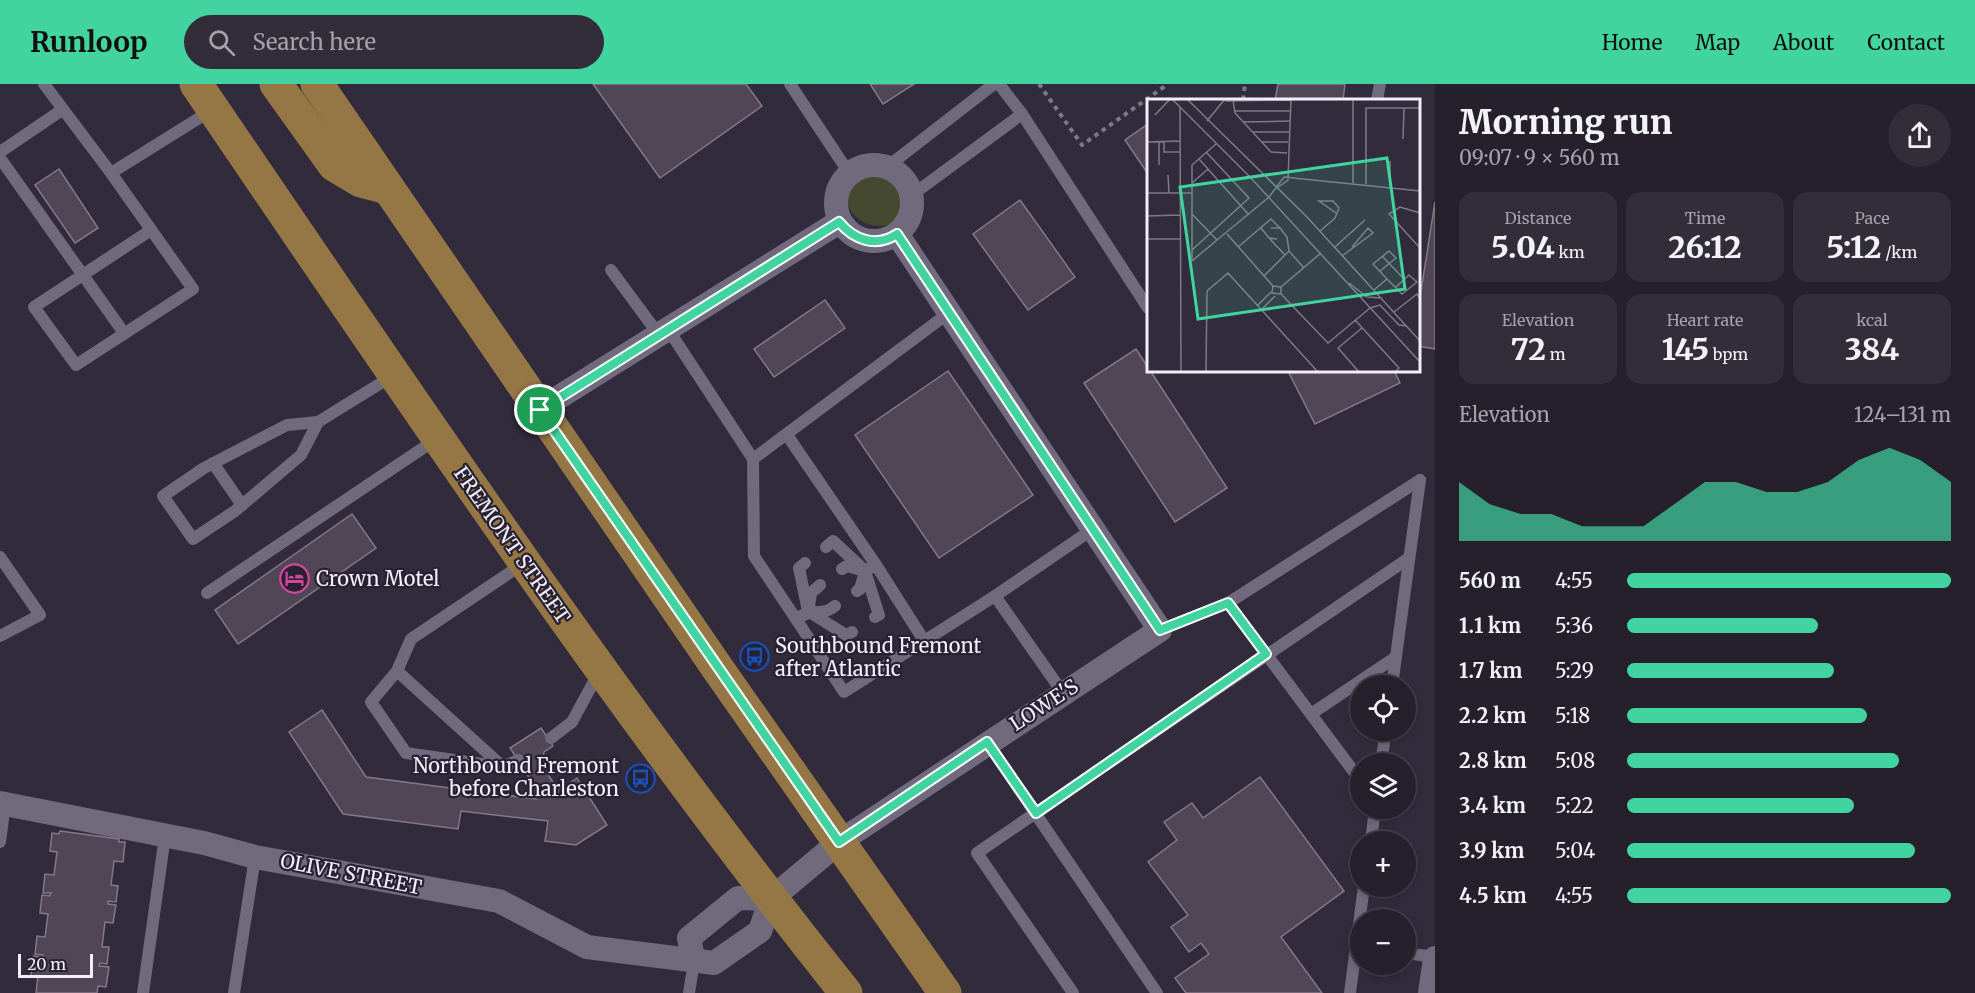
<!DOCTYPE html>
<meta charset="utf-8">
<style>
body{margin:0;font-family:Merriweather,serif;background:#322d38;color:#f1f3f6;height:100vh;display:flex;flex-direction:column;font-size:22px;white-space:nowrap}
*{box-sizing:border-box;margin:0}
p{font-size:20px;color:#a4a3a9}
.icon{flex:none;width:33px;height:33px;fill:none;stroke:currentColor;stroke-width:2;stroke-linecap:round;stroke-linejoin:round}
.map{position:relative;flex:1;overflow:hidden}
.side{display:flex;flex-direction:column;background:#26202c;width:540px}
.side>*{flex:none}
.controls{position:absolute;left:1350px;top:591px;display:grid;gap:12px}
.controls a{display:grid;place-items:center;width:66px;height:66px;border-radius:50%;background:#26202c;box-shadow:0 3px 9px #0003,0 0 0 2px #423e48;font-size:30px}
.scale{position:absolute;left:18px;bottom:15px;width:75px;box-sizing:border-box;padding-left:6px;border:3px solid #f2edf8;border-top:0;font-size:16px;line-height:21px;white-space:nowrap;color:#f2edf8;-webkit-text-stroke:4px #282131;paint-order:stroke}
.pin{position:absolute;display:grid;place-items:center;width:51px;height:51px;color:#fff;margin:-26px;border:3px solid #fff;border-radius:50%;box-shadow:0 2px 6px #0007}
.round{display:grid;place-items:center;flex:none;width:63px;height:63px;border-radius:32px;background:#322d38}
.head{display:flex;align-items:center;justify-content:space-between;height:102px;padding:0 24px}
h1{font-size:33px;font-weight:800;line-height:45px}
.figures{display:grid;grid-template-columns:repeat(3,1fr);gap:9px;height:102px;padding:6px 24px}
.figures div{display:grid;align-content:center;border-radius:15px;background:#322d38;text-align:center}
.figures b{font-size:30px;font-weight:800}
.figures small{font-size:16px;font-weight:400}
.figures p{font-size:16px}
.chart{height:168px;padding:12px 24px}
.chart p{display:flex;justify-content:space-between}
.chart svg{width:100%;height:108px;margin-top:6px;fill:#41d4a1;opacity:.7}
ul{padding:0 24px;list-style:none;font-size:20px}
li{display:grid;grid-template-columns:96px 72px 1fr;align-items:center;height:45px}
li i{height:15px;border-radius:8px;background:#41d4a1}
header{display:flex;align-items:center;gap:36px;box-sizing:border-box;height:84px;padding:0 30px;background:#41d4a1;color:#111}
header strong{font-size:28px}
nav{display:flex;gap:33px;margin-inline-start:auto;font-size:21px}
.search{width:420px;height:54px;background:#322d38;display:flex;align-items:center;gap:15px;box-sizing:border-box;padding:0 21px;border-radius:33px;color:#a4a3a9;font-size:22px}
main{display:flex;flex:1;min-height:0}
.map>svg:first-child{display:block}
</style>
<header>
<strong>Runloop</strong>
<div class="search"><svg class="icon" aria-label="search" viewBox="0 0 24 24"><circle cx="10" cy="10" r="6"/><path d="M15 15l6 6"/></svg>Search here</div>
<nav><a>Home</a><a>Map</a><a>About</a><a>Contact</a></nav>
</header>
<main>
<div class="map">
<svg width="1435" height="909" viewBox="0 0 1435 909">
<rect width="100%" height="100%" fill="#322b3b"/>
<circle fill="#44492f" cx="879" cy="108" r="34"/>
<g fill="#514656" stroke="#847889" stroke-width="1.5">
<path d="M593,0H746L762,22L660,94Z"/>
<path d="M870,0H914L883,20Z"/>
<path d="M1278,0H1345L1343,16H1275Z"/>
<path d="M1148,40V90L1125,56Z"/>
<path d="M59,85L98,144L75,159L35,101Z"/>
<path d="M1020,116L1075,193L1028,226L973,150Z"/>
<path d="M1435,118V265L1418,262V226Z"/>
<path d="M825,216L845,244L774,293L754,265Z"/>
<path d="M1136,265L1227,404L1175,438L1084,299Z"/>
<path d="M1294,286H1394L1400,299L1315,340L1289,289Z"/>
<path d="M948,287L1033,411L939,474L855,351Z"/>
<path d="M352,430L376,464L238,560L215,526Z"/>
<path d="M322,626L366,693L536,715L529,704L530,695L510,664L541,644L553,662L544,668L542,681L556,703L563,704L577,694L607,741L576,761L545,757L548,737L461,727L458,745L343,730L289,648Z"/>
<path d="M1260,693L1344,807L1281,853L1322,909H1186L1175,894L1209,870L1201,859L1189,868L1171,843L1188,831L1148,778L1177,756L1164,738L1192,719L1203,734Z"/>
<path d="M60,747L119,755V758H125L123,778L114,777L111,801L118,802L116,818L108,817V820L116,821L113,839L105,838L102,863H109L107,880L100,879L99,882L109,883L106,903L98,902L97,909H36L38,892H31L33,872L43,873V871L35,870L37,852L45,853L48,830L40,829L42,811L50,812L51,809H43L45,790L54,791L57,768L50,767L52,749L59,750Z"/>
</g>
<g fill="none" stroke-linecap="round" stroke-linejoin="round">
<g stroke="#7e7886" stroke-width="4" stroke-dasharray="4.5 4.5" stroke-linecap="butt">
<path d="M1039,0L1082,61L1168,0"/>
<path d="M1243,16L1245,0"/>
</g>
<g stroke="#71697c" stroke-width="12">
<path d="M44,0L111,89L212,26"/>
<path d="M790,0L849,89"/>
<path d="M999,0L1022,30L1148,224"/>
<path d="M1377,16L1380,0"/>
<path d="M0,68L62,26"/>
<path d="M0,74L124,249"/>
<path d="M887,83L994,0"/>
<path d="M111,89L193,205L76,281L34,223L151,146"/>
<path d="M912,111L1022,30"/>
<path d="M611,186L659,251"/>
<path d="M668,245L753,375L950,228"/>
<path d="M318,338L301,371L235,427L193,455L163,412L204,384L287,341L318,338L394,291"/>
<path d="M787,351L876,481"/>
<path d="M753,375L754,472L796,535C814,523 821,533 835,522"/>
<path d="M213,379L242,421"/>
<path d="M826,463L833,457L865,487L879,531L875,533"/>
<path d="M0,473L40,531L0,552"/>
<path d="M805,479L799,484L808,527L846,551L852,548"/>
<path d="M842,485L847,482L865,487L876,481L923,555"/>
<path d="M857,507L860,505L865,488"/>
<path d="M207,509L438,354"/>
<path d="M995,512L1063,609"/>
<path d="M809,523L811,509L820,501"/>
<path d="M796,535L844,608L995,512L1093,445"/>
<path d="M1160,546L1228,519"/>
<path d="M397,587L503,683L406,669L371,618L397,587L411,555L524,479"/>
<path d="M1392,602L1420,396"/>
<path d="M1311,630L1396,573"/>
<path d="M551,654L572,638L599,588"/>
<path d="M987,658L1157,909"/>
<path d="M1381,680L1386,646"/>
<path d="M503,683L518,676"/>
<path d="M1360,696L1228,519L1420,396"/>
<path d="M0,758L5,720"/>
<path d="M1371,758L1375,724"/>
<path d="M1406,869L1435,873"/>
<path d="M143,909L165,752"/>
<path d="M234,909L255,773"/>
<path d="M689,909L694,878"/>
<path d="M1073,909L977,769L1409,474"/>
<path d="M1350,909L1364,802"/>
</g>
<g stroke="#71697c" stroke-width="24">
<circle cx="874" cy="119" r="38"/>
<path d="M540,325L839,138"/>
<path d="M0,719L204,759L255,773L499,817L587,863L714,879L760,847L771,815L839,758L1160,546L897,150"/>
<path d="M694,878L689,854L738,814L771,815"/>
<path d="M1430,909L1435,874"/>
</g>
<g stroke="#957645" stroke-width="33">
<path d="M196,0C406,308 613,618 846,909"/>
<path d="M276,0L334,81L361,97L388,104"/>
<path d="M317,0L718,585L945,909"/>
</g>
</g>
<g fill="none" stroke-linecap="round" stroke-linejoin="round">
<defs>
<path id="route" d="M839,138C854,156 876,164 897,150L1160,546L1228,519L1266,570L1036,729L987,658L839,758L540,326Z"/>
</defs>
<use href="#route" stroke="#fff" stroke-width="12"/>
<use href="#route" stroke="#41d4a1" stroke-width="8"/>
</g>
<defs>
<symbol id="hotel-ring" viewBox="-11 -11 22 22"><circle r="9.5" fill="#282131" stroke="#d1479c" stroke-width="1.5"/><path d="M-6-4.5h1.5V1H6V5H4.5V3h-9V5H-6ZM-4 0a1.8 1.8 0 1 1 3.6 0ZM.5 0V-2.5h3Q6-2.5 6 0Z" fill="#d1479c"/></symbol>
<symbol id="bus-ring" viewBox="-11 -11 22 22"><circle r="9.5" fill="#282131" stroke="#1a4fb4" stroke-width="1.5"/><path d="M-5-6H5V4H4V6H2V4H-2V6H-4V4H-5ZM-3.5-4V0h7V-4ZM-3.5 1.2v1.5H-2V1.2ZM2 1.2v1.5H3.5V1.2Z" fill="#1a4fb4"/></symbol>
</defs>
<g fill-rule="evenodd">
<use href="#hotel-ring" x="278" y="478" width="33" height="33"/>
<use href="#bus-ring" x="738" y="556" width="33" height="33"/>
<use href="#bus-ring" x="624" y="678" width="33" height="33"/>
</g>
<g text-anchor="middle" stroke-width="4.5" stroke-linejoin="round" paint-order="stroke">
<g font-size="20" fill="#f2edf8" stroke="#282131">
<text transform="translate(512 461) rotate(55)" y="7">FREMONT STREET</text>
<text transform="translate(1044 621) rotate(-33)" y="7">LOWE'S</text>
<text transform="translate(351 790) rotate(11)" y="7">OLIVE STREET</text>
</g>
<g font-size="20" fill="#f2edf8" stroke="#282131" text-anchor="start">
<text x="316" y="502">Crown Motel</text>
<text x="775" y="569">Southbound Fremont<tspan x="775" dy="23">after Atlantic</tspan></text>
<text x="619" y="689" text-anchor="end">Northbound Fremont<tspan x="619" dy="23">before Charleston</tspan></text>
</g>
</g>
<g transform="translate(1147 15)">
<rect width="273" height="273" fill="#322b3b"/>
<path fill="none" stroke="#7f7987" stroke-width="1.5" d="M25,0L103,78L273,263M40,0L160,118L273,242M86,1L88,14L124,53L140,54M78,2L144,1M33,8L34,273M88,12H144M8,16L23,0M60,22L78,0M96,23L144,22M106,33H142M256,40L257,9M12,42V66M17,42V53H33M0,43L33,42M115,43H141M52,60L102,116M243,62V87M21,76L22,94M45,84L61,70M206,84V0M219,85V9H273M130,89L141,81L144,0M0,94H45M273,114L253,108L242,115L273,149M45,115L70,141L45,162M0,117L34,116M114,129L122,139L130,140M124,129H133L140,138L142,152M173,132L188,119L192,109L186,102H172L189,114M80,135L126,187M122,139L138,156M0,140H34M70,141L122,98L137,78L273,92M91,148L124,120L133,129M188,148L218,121M45,151L102,99L59,53M195,157L226,134L221,129L205,148M235,157L257,180M45,162V66L69,45M233,172L249,159L242,152L226,165L240,180M117,177L142,152L157,169M202,184L220,198L234,199M134,188L174,154M227,191L240,180L255,195L270,183L262,176L249,188M134,195L125,194L126,187L134,188V195L181,244L223,209M110,207L124,193M223,209L233,206L252,226L260,227M114,211L128,197M247,213L270,195L273,199M208,221L252,269L248,273M59,273L60,192L81,174L171,273M212,273L191,249L215,229"/>
<path fill="#41d4a1" fill-opacity="0.15" stroke="#41d4a1" stroke-width="3" d="M240,59L258,190L51,220L33,88Z"/>
<rect width="273" height="273" fill="none" stroke="#f2edf8" stroke-width="3"/>
</g>
</svg>
<div class="controls">
<a><svg class="icon" aria-label="locate" viewBox="0 0 24 24"><circle cx="12" cy="12" r="6"/><path d="M12 2v4M12 18v4M2 12h4M18 12h4"/></svg></a>
<a><svg class="icon" aria-label="layers" viewBox="0 0 24 24"><path d="M12 4l9 5-9 5-9-5zM3 14l9 5 9-5"/></svg></a>
<a>+</a>
<a>−</a>
</div>
<div class="scale">20 m</div>
<div class="pin" style="left:540px;top:326px;background:#1e9e55"><svg class="icon" aria-label="arrive" viewBox="0 0 24 24"><path d="M6 21V4h12l-3 4 3 4H6"/></svg></div>
</div>
<section class="side">
<div class="head"><div><h1>Morning run</h1><p>09:07 · 9 × 560 m</p></div><a class="round"><svg class="icon" aria-label="share" viewBox="0 0 24 24"><path d="M12 15V3M7 8l5-5 5 5M5 13v7h14v-7"/></svg></a></div>
<div class="figures">
<div><p>Distance</p><b>5.04<small> km</small></b></div>
<div><p>Time</p><b>26:12</b></div>
<div><p>Pace</p><b>5:12<small> /km</small></b></div>
</div>
<div class="figures">
<div><p>Elevation</p><b>72<small> m</small></b></div>
<div><p>Heart rate</p><b>145<small> bpm</small></b></div>
<div><p>kcal</p><b>384</b></div>
</div>
<div class="chart"><p><span>Elevation</span>124–131 m</p>
<svg viewBox="0 0 160 44" preserveAspectRatio="none"><path d="M0 44V20L10 29L20 33L30 33L40 38L50 38L60 38L70 29L80 20L90 20L100 24L110 24L120 20L130 11L140 6L150 11L160 20V44z"/></svg>
</div>
<ul>
<li><b>560 m</b>4:55<i style="width:100%"></i></li>
<li><b>1.1 km</b>5:36<i style="width:59%"></i></li>
<li><b>1.7 km</b>5:29<i style="width:64%"></i></li>
<li><b>2.2 km</b>5:18<i style="width:74%"></i></li>
<li><b>2.8 km</b>5:08<i style="width:84%"></i></li>
<li><b>3.4 km</b>5:22<i style="width:70%"></i></li>
<li><b>3.9 km</b>5:04<i style="width:89%"></i></li>
<li><b>4.5 km</b>4:55<i style="width:100%"></i></li>
</ul>
</section>
</main>
